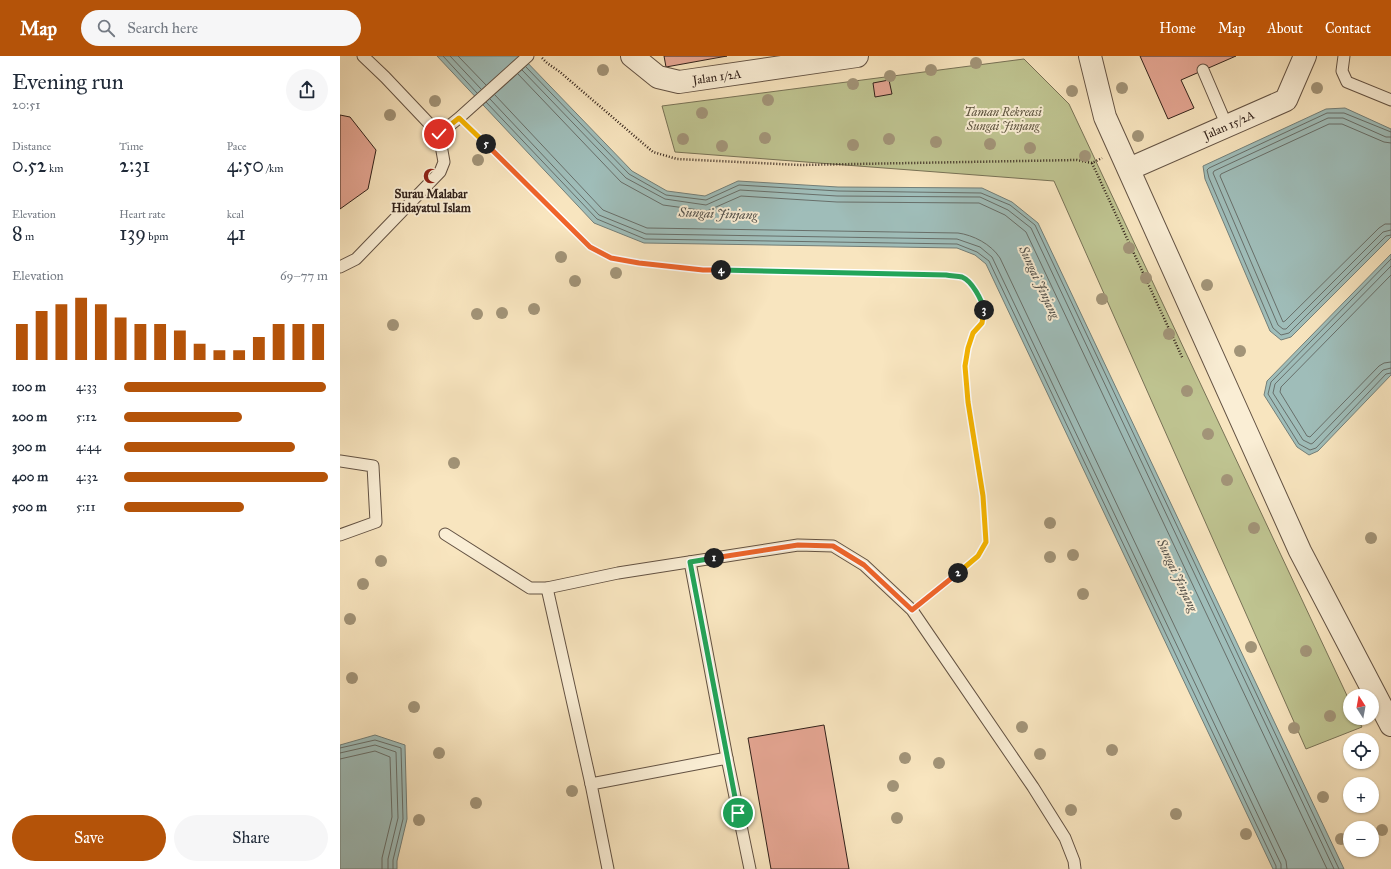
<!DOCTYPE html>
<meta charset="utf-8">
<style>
body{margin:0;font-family:"IM FELL Great Primer",serif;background:#f6f6f7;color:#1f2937;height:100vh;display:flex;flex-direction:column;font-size:15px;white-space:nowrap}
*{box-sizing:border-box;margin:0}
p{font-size:13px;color:#747a83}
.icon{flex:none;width:22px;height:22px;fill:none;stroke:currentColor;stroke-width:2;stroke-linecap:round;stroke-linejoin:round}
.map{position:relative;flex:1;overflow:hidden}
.side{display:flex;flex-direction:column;background:#fff;width:340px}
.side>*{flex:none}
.needle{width:26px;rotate:349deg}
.controls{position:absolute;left:1003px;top:633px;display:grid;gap:8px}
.controls a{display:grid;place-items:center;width:36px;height:36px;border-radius:50%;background:#fff;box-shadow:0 1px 3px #0004;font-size:20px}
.pin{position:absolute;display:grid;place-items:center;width:34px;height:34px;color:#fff;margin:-17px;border:2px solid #fff;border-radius:50%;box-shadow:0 1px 4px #0007}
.km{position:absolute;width:20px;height:20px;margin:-10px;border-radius:50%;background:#222;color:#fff;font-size:11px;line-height:20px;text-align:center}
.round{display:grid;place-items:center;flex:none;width:42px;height:42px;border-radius:21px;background:#f6f6f7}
.headline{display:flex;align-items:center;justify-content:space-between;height:68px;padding:0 12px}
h1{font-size:22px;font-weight:600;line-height:30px}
.metrics{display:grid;grid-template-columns:repeat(3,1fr);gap:6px;height:68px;padding:4px 12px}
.metrics div{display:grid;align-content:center}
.metrics b{font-size:20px;font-weight:600}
.metrics small{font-size:11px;font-weight:400}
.metrics p{font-size:11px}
.chart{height:112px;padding:8px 12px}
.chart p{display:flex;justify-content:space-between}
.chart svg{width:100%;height:72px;margin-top:4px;stroke:#b45309;stroke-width:6}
.button{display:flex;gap:8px;margin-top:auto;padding:8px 12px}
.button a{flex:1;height:46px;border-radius:24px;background:#b45309;color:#fff;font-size:16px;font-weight:600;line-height:46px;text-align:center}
.button a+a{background:#f6f6f7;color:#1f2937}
ul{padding:0 12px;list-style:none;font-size:13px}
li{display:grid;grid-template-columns:64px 48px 1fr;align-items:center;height:30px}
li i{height:10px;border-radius:5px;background:#b45309}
header{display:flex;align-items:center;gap:24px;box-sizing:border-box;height:56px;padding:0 20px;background:#b45309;color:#fff}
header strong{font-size:19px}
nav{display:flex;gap:22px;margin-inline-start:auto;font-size:14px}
.search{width:280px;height:36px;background:#f6f6f7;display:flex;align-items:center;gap:10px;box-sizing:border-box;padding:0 14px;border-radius:22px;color:#747a83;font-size:15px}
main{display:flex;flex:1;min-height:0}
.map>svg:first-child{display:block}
</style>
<header>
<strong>Map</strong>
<div class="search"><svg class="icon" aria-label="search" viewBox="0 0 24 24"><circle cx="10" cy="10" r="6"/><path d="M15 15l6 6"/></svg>Search here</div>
<nav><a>Home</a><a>Map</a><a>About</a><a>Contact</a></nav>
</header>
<main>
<section class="side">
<div class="headline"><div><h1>Evening run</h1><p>20:51</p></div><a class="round"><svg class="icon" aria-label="share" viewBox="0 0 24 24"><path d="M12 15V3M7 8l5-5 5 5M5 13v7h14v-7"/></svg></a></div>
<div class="metrics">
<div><p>Distance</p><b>0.52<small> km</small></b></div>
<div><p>Time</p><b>2:31</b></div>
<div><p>Pace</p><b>4:50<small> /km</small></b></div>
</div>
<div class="metrics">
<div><p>Elevation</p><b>8<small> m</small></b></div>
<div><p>Heart rate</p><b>139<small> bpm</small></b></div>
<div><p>kcal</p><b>41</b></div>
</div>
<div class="chart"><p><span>Elevation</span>69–77 m</p>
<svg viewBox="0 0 160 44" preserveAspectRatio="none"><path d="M5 44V22M15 44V14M25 44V10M35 44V6M45 44V10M55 44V18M65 44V22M75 44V22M85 44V26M95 44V34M105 44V38M115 44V38M125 44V30M135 44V22M145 44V22M155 44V22"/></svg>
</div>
<ul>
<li><b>100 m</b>4:33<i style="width:99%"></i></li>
<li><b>200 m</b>5:12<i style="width:58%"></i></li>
<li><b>300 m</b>4:44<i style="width:84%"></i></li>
<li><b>400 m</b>4:32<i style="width:100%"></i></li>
<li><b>500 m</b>5:11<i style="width:59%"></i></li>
</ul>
<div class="button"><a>Save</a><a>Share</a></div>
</section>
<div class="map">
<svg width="1051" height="813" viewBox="0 0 1051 813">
<rect width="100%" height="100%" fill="#f8e5bf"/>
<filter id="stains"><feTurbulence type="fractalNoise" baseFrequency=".005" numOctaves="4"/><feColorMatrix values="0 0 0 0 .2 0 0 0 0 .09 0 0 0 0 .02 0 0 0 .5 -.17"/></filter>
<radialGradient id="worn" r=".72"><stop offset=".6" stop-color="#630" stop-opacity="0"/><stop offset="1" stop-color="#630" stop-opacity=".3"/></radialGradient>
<path fill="#bfc491" stroke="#787256" d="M684,3L729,48L1010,646V662H1017L1022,671L966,693L714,125L335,96L322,50Z"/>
<g fill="#9fbdb9" stroke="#737f79">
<path d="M97,0H181L292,115L327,135L365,140L398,125L498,131L642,132L672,146L698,167L1004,813H933L646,208L635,199L617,192L304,187L254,167Z"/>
<path d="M1005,52L1051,73V181L951,281L941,284L930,275L865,123L863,110L986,53Z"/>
<path d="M1051,198V319L978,395L969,399L957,391L924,339L927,325Z"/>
<path d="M35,679L65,689L67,763L57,805V813H0V689Z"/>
</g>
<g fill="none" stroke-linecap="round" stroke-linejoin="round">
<g stroke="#686f6a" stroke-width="1">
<path d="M103,0L137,37"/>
<path d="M110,0L141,33"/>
<path d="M118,0L146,29"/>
<path d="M186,11L289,118L326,139L366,144L399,129L498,135L641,137L670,149L695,169L999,813"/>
<path d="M182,14L286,122L325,143L366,149L400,134L497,140L640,141L668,154L691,172L994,813"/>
<path d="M178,18L281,126L323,149L367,155L401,140L497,146L639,147L665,159L686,176L987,813"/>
<path d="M155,39L263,154L307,172L618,177C633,179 651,188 660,202L946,805L947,813"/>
<path d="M150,43L259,159L306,178L617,183L640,191L652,201L941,808V813"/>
<path d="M146,46L257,163L305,183L617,188L637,196L649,205L936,810V813"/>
<path d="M1051,76L1004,57H987L869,112L867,114L869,122L933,272L941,279L949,277L1046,180L1051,179"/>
<path d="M1051,81H1046L1003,62H988L874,115L873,117L938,269L943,273H946L1043,176L1051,174"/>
<path d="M1051,87L1044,86L1002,68H989L881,118L880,120L943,266L945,265L1039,172L1045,168H1051"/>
<path d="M1051,203L931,326L928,338L959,388L970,394L976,392L1046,318L1051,317"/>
<path d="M1051,210L935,328L933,337L963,384L971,388L973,387L1043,314L1051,312"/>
<path d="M1051,219L941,331L940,336L967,380L970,381L1039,310L1044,307L1051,306"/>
<path d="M0,692L35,684L61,692L63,763L53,804V813"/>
<path d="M0,697L35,689L56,696L58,762L48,803V813"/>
<path d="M0,703L35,695L50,701L52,761L42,802V813"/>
</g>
</g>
<g fill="#e5a693" stroke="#31211a">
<path d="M324,0H387L326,11Z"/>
<path d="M800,0H896L841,24L854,52L828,63Z"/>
<path d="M549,24L552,38L535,41L533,27Z"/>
<path d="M0,59L10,61L36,94L28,133L0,153Z"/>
<path d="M484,669L509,813H431L408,682Z"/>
</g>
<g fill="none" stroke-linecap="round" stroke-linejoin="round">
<defs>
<g id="lane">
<path d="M1004,0L1002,15L1007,26L1051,44"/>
<path d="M863,14L887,70"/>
<path d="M99,78L119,62L188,0"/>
<path d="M0,211L16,203L100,116L104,106L99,78L45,21L23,0"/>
<path d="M0,405L33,410L36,466L0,479"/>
<path d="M105,478L190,532H207L278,517L458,489L493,490L524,509L572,554L693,731L725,782L734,805L735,813"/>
<path d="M350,506L387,702"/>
<path d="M207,532L251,728"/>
<path d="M268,813L251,728L387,702L410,813"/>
</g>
<g id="street">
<path d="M292,0L318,21L339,26L517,0"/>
<path d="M750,0L765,61L960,495L1051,669"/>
<path d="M789,113L946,44L965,0"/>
</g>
</defs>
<use href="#lane" stroke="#635243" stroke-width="13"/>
<use href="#street" stroke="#635243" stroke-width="24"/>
<g stroke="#31211a" stroke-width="2.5" stroke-dasharray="1 2" stroke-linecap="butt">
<path d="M202,2L207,7L220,16L313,96L337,103L460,109L737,104L752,107L762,102"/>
<path d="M129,72L250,191L271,202L299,207L363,214L606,219L624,222L635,234L642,244L645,256L642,267L633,277L628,292L625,310L628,346L643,439L646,486L638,500L584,545"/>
<path d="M752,107L843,303"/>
</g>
<use href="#lane" stroke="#faeed5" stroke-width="11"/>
<use href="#street" stroke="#faeed5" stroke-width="22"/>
</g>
<g fill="#a29478">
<circle cx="636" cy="7" r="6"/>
<circle cx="263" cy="14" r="6"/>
<circle cx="591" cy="14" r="6"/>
<circle cx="550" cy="20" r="6"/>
<circle cx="513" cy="28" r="6"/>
<circle cx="782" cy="32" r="6"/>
<circle cx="977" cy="32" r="6"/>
<circle cx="732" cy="35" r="6"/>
<circle cx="428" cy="44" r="6"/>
<circle cx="95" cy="45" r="6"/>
<circle cx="362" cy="57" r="6"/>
<circle cx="50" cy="59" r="6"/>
<circle cx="798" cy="80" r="6"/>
<circle cx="425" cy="82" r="6"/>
<circle cx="343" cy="83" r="6"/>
<circle cx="549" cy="83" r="6"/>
<circle cx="596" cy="86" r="6"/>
<circle cx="650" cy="88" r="6"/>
<circle cx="513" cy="89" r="6"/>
<circle cx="382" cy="90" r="6"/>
<circle cx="690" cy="92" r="6"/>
<circle cx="745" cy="100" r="6"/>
<circle cx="138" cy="104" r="6"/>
<circle cx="789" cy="192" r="6"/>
<circle cx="221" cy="201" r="6"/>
<circle cx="276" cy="217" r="6"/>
<circle cx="806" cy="222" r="6"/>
<circle cx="235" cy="225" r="6"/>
<circle cx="867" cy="229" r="6"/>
<circle cx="762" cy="243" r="6"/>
<circle cx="194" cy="253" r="6"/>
<circle cx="162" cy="257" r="6"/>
<circle cx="137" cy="258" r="6"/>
<circle cx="53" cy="269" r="6"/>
<circle cx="829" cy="278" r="6"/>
<circle cx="900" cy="295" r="6"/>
<circle cx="847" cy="335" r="6"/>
<circle cx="868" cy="378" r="6"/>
<circle cx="114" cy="407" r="6"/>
<circle cx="887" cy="424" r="6"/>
<circle cx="710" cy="467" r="6"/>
<circle cx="914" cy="472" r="6"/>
<circle cx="1031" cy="482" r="6"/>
<circle cx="733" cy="499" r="6"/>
<circle cx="710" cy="501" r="6"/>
<circle cx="41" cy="505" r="6"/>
<circle cx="23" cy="528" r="6"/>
<circle cx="743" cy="538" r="6"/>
<circle cx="10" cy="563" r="6"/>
<circle cx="911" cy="591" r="6"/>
<circle cx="966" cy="595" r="6"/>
<circle cx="12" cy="622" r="6"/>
<circle cx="74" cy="651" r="6"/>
<circle cx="990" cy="660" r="6"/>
<circle cx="682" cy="671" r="6"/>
<circle cx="954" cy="672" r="6"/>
<circle cx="772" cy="694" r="6"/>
<circle cx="99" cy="697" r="6"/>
<circle cx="700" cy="698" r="6"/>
<circle cx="565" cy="702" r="6"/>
<circle cx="599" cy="707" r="6"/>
<circle cx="553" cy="730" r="6"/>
<circle cx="232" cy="735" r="6"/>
<circle cx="983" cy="741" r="6"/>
<circle cx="136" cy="747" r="6"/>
<circle cx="731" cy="754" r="6"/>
<circle cx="836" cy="758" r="6"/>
<circle cx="557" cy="762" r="6"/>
<circle cx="79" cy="764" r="6"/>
<circle cx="1042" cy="774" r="6"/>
<circle cx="906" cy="778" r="6"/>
<circle cx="1001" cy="783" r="6"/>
</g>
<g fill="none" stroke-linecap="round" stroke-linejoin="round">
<defs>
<path id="split-1" d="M374,502L350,506L398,757"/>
<path id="split-2" d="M374,502L458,489L493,490L524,509L572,554L618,517"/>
<path id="split-3" d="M618,517L638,500L646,486L643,440L628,346L625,310L628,292L633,277L642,267L644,254"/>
<path id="split-4" d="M381,214L606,219C611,220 617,220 622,221C632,225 642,244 644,254"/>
<path id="split-5" d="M146,88L250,191L271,202L299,207L363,214H381"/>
<path id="split-6" d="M99,78L119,62L146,88"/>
</defs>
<use href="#split-1" stroke="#fff" stroke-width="8"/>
<use href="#split-2" stroke="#fff" stroke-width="8"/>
<use href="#split-3" stroke="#fff" stroke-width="8"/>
<use href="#split-4" stroke="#fff" stroke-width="8"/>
<use href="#split-5" stroke="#fff" stroke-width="8"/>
<use href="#split-6" stroke="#fff" stroke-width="8"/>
<use href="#split-1" stroke="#22a559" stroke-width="5"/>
<use href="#split-2" stroke="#f0652b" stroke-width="5"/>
<use href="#split-3" stroke="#f5b400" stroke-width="5"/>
<use href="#split-4" stroke="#22a559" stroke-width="5"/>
<use href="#split-5" stroke="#f0652b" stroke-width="5"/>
<use href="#split-6" stroke="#f5b400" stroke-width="5"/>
</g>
<defs>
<symbol id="mosque-bare" viewBox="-9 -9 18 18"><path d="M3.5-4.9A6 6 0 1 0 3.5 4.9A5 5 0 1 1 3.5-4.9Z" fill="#8f2418" stroke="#faeed5" stroke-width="2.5" paint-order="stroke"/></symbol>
</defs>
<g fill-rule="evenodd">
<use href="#mosque-bare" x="80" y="109" width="22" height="22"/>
</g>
<g text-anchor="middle" stroke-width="4" stroke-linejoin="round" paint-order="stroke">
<g font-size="12" fill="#31211a" stroke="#faeed5">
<text transform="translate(377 21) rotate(-8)" y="4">Jalan 1/2A</text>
<text transform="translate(889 69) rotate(-24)" y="4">Jalan 15/2A</text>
</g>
<g font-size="12" font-style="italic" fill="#5c523e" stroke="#faeed5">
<text x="663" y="60">Taman Rekreasi<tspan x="663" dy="14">Sungai Jinjang</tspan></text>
</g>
<g font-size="12" font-weight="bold" fill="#31211a" stroke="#faeed5">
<text x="91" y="142">Surau Malabar<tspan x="91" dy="14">Hidayatul Islam</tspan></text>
</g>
<g font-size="13" font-style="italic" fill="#52504a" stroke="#faeed5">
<text transform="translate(378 157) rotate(2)" y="5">Sungai Jinjang</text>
<text transform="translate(700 226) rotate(65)" y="5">Sungai Jinjang</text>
<text transform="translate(838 519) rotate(65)" y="5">Sungai Jinjang</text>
</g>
</g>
<rect width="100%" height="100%" filter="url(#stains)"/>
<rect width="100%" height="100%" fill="url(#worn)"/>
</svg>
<div class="controls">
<a><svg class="needle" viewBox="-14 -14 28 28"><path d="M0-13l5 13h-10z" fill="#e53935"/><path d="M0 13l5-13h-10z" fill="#747a83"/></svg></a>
<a><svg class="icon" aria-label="locate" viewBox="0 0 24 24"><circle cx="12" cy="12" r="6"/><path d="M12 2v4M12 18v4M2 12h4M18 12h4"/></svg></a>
<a>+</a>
<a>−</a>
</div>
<div class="pin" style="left:398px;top:757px;background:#1e9e55"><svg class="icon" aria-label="arrive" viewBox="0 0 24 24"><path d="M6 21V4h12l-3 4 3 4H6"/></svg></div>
<div class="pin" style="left:99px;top:78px;background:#d93025"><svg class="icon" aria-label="check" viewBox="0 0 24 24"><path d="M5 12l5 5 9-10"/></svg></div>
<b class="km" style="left:374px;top:502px">1</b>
<b class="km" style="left:618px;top:517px">2</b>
<b class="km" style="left:644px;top:254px">3</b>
<b class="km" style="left:381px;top:214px">4</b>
<b class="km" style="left:146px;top:88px">5</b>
</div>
</main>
